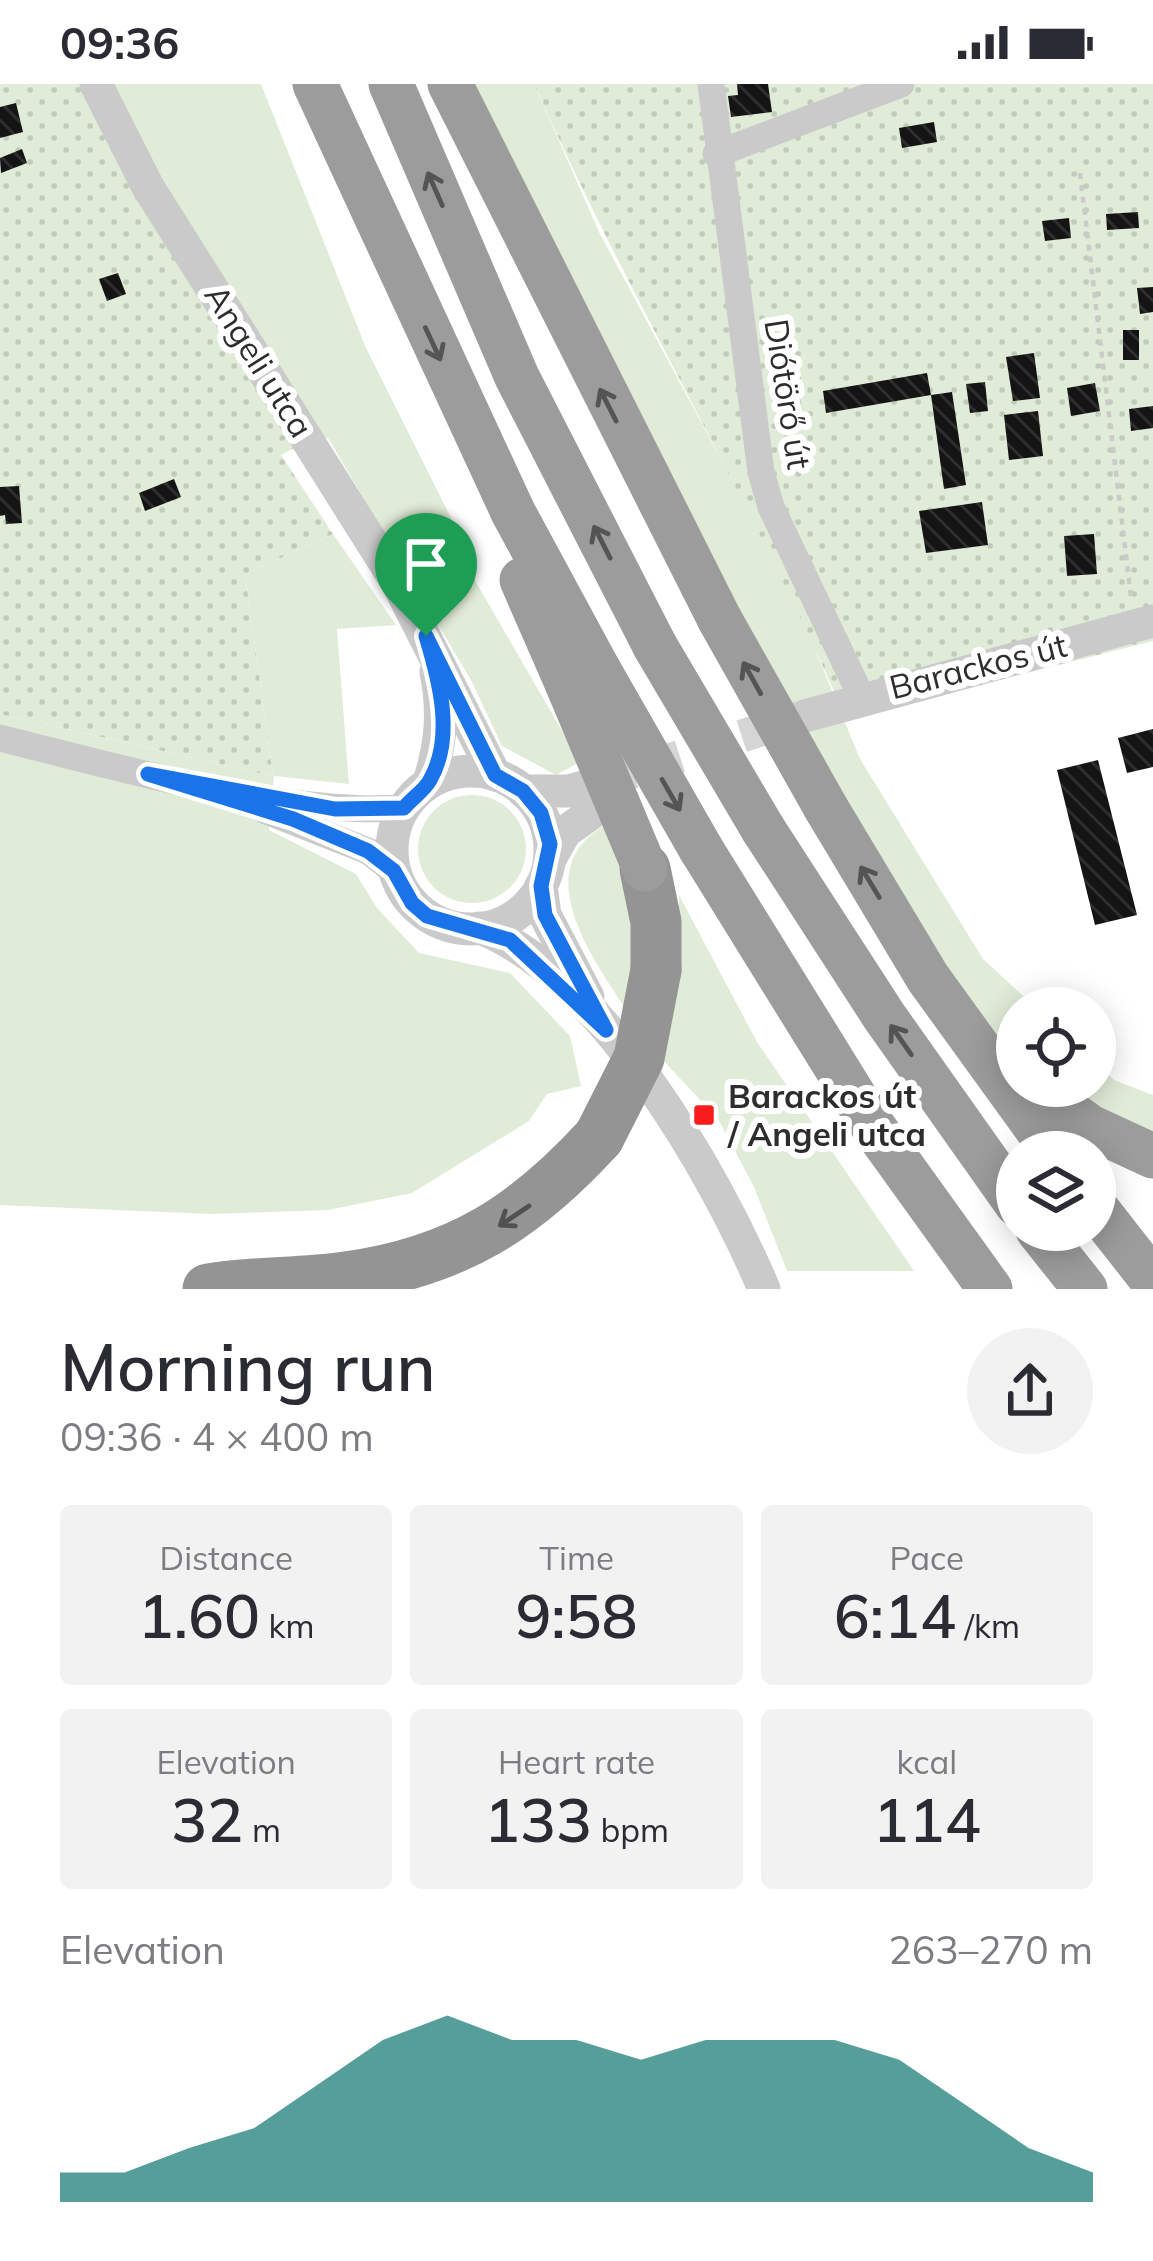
<!DOCTYPE html>
<meta charset="utf-8">
<style>
body{margin:0;font-family:Mulish,sans-serif;background:#f2f2f3;color:#2b2b33;height:100vh;display:flex;flex-direction:column;font-size:45px;white-space:nowrap}
*{box-sizing:border-box;margin:0}
p{font-size:39px;color:#7c7c81}
.icon{flex:none;width:66px;height:66px;fill:none;stroke:currentColor;stroke-width:2;stroke-linecap:round;stroke-linejoin:round}
.map{position:relative;height:1205px;overflow:hidden}
.details{display:flex;flex-direction:column;background:#fff;flex:1}
.details>*{flex:none}
.buttons{position:absolute;left:996px;top:903px;display:grid;gap:24px}
.buttons a{display:grid;place-items:center;width:120px;height:120px;border-radius:50%;background:#fff;box-shadow:0 6px 30px #0003;font-size:60px}
.pin{position:absolute;display:grid;place-items:center;width:102px;height:102px;color:#fff;margin:-123px -51px;border-radius:50% 50% 50% 0;rotate:-45deg;box-shadow:0 0 12px #0007}
.pin .icon{rotate:45deg}
.round{display:grid;place-items:center;flex:none;width:126px;height:126px;border-radius:63px;background:#f2f2f3}
.overview{display:flex;align-items:center;justify-content:space-between;height:204px;padding:0 60px}
h1{font-size:66px;font-weight:600;line-height:90px}
.figures{display:grid;grid-template-columns:repeat(3,1fr);gap:18px;height:204px;padding:12px 60px}
.figures div{display:grid;align-content:center;border-radius:12px;background:#f2f2f3;text-align:center}
.figures b{font-size:60px;font-weight:600}
.figures small{font-size:33px;font-weight:400}
.figures p{font-size:33px}
.chart{height:336px;padding:24px 60px}
.chart p{display:flex;justify-content:space-between}
.chart svg{width:100%;height:216px;margin-top:12px;fill:#0f766e;opacity:.7}
.status{display:flex;justify-content:space-between;align-items:center;height:84px;padding:0 60px;background:#fff;direction:ltr}
.status svg{height:33px;fill:currentColor}
.map>svg:first-child{display:block}
</style>
<div class="status"><b>09:36</b><svg viewBox="0 0 49 12"><path d="M0 12V9h3v3zM5 12V6h3v6zM10 12V3h3v9zM15 12V0h3v12zM26 1h20v11H26zM47 4h2v5h-2z"/></svg></div>
<div class="map">
<svg width="1153" height="1205" viewBox="0 0 1153 1205">
<defs>
<pattern id="park-dots" width="8" height="8" patternUnits="userSpaceOnUse" patternTransform="scale(3)"><rect width="8" height="8" fill="#e1ecd8"/><path d="M2 2h.1M6 6h.1" fill="none" stroke="#c1cbba" stroke-width="1.8" stroke-linecap="round"/></pattern>
<pattern id="building-back-hatch" width="6" height="6" patternUnits="userSpaceOnUse" patternTransform="scale(3)"><rect width="6" height="6" fill="#141414"/><path d="M-1 5l2 2M0 0l6 6M5-1l2 2" fill="none" stroke="#2e2e2e"/></pattern>
</defs>
<rect width="100%" height="100%" fill="#fff"/>
<g fill="#e1ecd8">
<path d="M81,0H261L366,264L458,448L473,493L580,678L556,691L502,662L472,598L328,354L296,363Z"/>
<path d="M463,0H534L599,148L789,502L860,675L983,875L1036,924H1017V974L979,936L825,702Z"/>
<path d="M333,450L396,541L337,545L349,700L274,692L269,746L356,790L377,824L419,869L510,889L570,952L581,1002L547,1010L529,1037L412,1109L328,1126L210,1130L0,1121V630L273,692L245,490Z"/>
<circle cx="472" cy="765" r="54"/>
<path d="M610,739L637,829L634,938C599,883 520,783 610,739Z"/>
<path d="M679,811L757,958L914,1187H787L754,1103L718,1035L658,971L679,874Z"/>
<path d="M1095,978L1114,996L1153,1011V1056L1049,1002H1095Z"/>
</g>
<g fill="url(#park-dots)">
<path d="M0,0H81L296,363L281,371L333,450L245,490L273,692L0,630Z"/>
<path d="M534,0H1153V557L846,635C753,417 629,216 534,0Z"/>
</g>
<g fill="url(#building-back-hatch)">
<path d="M737,0H768L772,28L731,33L728,12L738,11Z"/>
<path d="M16,19L23,48L0,54V23Z"/>
<path d="M934,38L937,58L902,64L899,44Z"/>
<path d="M22,65L27,79L1,89L0,74Z"/>
<path d="M1138,128L1139,144L1107,146L1106,130Z"/>
<path d="M1069,134L1071,154L1045,157L1042,137Z"/>
<path d="M118,189L126,210L107,217L99,195Z"/>
<path d="M1153,203V228L1140,230L1137,204Z"/>
<rect x="1123" y="246" width="16" height="30"/>
<path d="M1034,269L1040,314L1013,317L1006,273Z"/>
<path d="M927,289L931,311L826,329L823,307Z"/>
<path d="M985,298L988,327L970,329L966,300Z"/>
<path d="M1095,299L1100,327L1071,332L1067,304Z"/>
<path d="M952,308L966,401L944,405L931,311Z"/>
<path d="M1153,322V344L1131,347L1129,325Z"/>
<path d="M1038,327L1043,372L1009,376L1004,331Z"/>
<path d="M174,395L181,413L145,427L139,409Z"/>
<path d="M19,402L22,439L6,440L5,431L0,432V403Z"/>
<path d="M982,418L988,461L926,469L919,427Z"/>
<path d="M1094,450L1097,490L1067,492L1064,452Z"/>
<path d="M1153,645V683L1127,689L1118,654Z"/>
<path d="M1098,676L1137,831L1095,841L1057,686Z"/>
</g>
<g fill="none" stroke-linecap="round" stroke-linejoin="round">
<path stroke="#d5d5d5" stroke-width="33" stroke-dasharray="33 16" stroke-linecap="butt" d="M602,698L800,633"/>
<path stroke="#cacaca" stroke-width="4.5" stroke-dasharray="6 6" stroke-linecap="butt" d="M1080,89L1131,513"/>
<g stroke="#cacaca" stroke-width="27">
<path d="M711,0L761,388L771,423L861,612"/>
<path d="M716,70L901,0"/>
<path d="M0,654C118,683 284,732 403,724"/>
<path d="M266,727L368,767L394,787"/>
</g>
<g stroke="#cacaca" stroke-width="33">
<path d="M96,0L148,103L398,500L495,691"/>
<path d="M805,632L1153,537"/>
<circle cx="471" cy="766" r="79"/>
<path d="M429,698C441,660 444,628 436,588"/>
<path d="M523,707H569L602,698"/>
<path d="M550,775L565,748L610,716"/>
<path d="M541,802L545,831L588,913"/>
<path d="M480,844C602,892 715,1089 764,1205"/>
</g>
<g stroke="#9c9c9c" stroke-width="45">
<path d="M315,0L513,428L598,585"/>
<path d="M391,0L517,293L655,562"/>
<path d="M450,0L720,536"/>
<path d="M522,496L567,599"/>
<path d="M826,724L928,894L1054,1068"/>
<path d="M763,745L884,932L1017,1120"/>
<path d="M701,765L872,1041L990,1205"/>
<path d="M1033,1002L1090,1043L1153,1072"/>
<path d="M1095,1123L1153,1197"/>
<path d="M1038,1146L1085,1205"/>
</g>
<g stroke="#949494" stroke-width="51">
<path d="M645,785L656,838V886"/>
<path d="M208,1205C254,1197 300,1200 346,1193C457,1178 526,1133 599,1053"/>
</g>
<g stroke="#9c9c9c" stroke-width="45">
<path d="M720,536L826,724"/>
<path d="M655,562L763,745"/>
<path d="M598,585L701,765"/>
<path d="M567,599L645,785"/>
</g>
<path stroke="#949494" stroke-width="51" d="M599,1053L639,974L656,886"/>
</g>
<defs><path id="oneway-shaft" d="M-6 0H5M1.5-3L5.5 0L1.5 3" fill="none" stroke-width="1.6" stroke-linecap="round" stroke-linejoin="round" transform="scale(3)"/></defs>
<g stroke="#545454">
<use href="#oneway-shaft" transform="translate(435 105) rotate(-114)"/>
<use href="#oneway-shaft" transform="translate(433 260) rotate(65)"/>
<use href="#oneway-shaft" transform="translate(608 321) rotate(-117)"/>
<use href="#oneway-shaft" transform="translate(602 458) rotate(-117)"/>
<use href="#oneway-shaft" transform="translate(752 594) rotate(-119)"/>
<use href="#oneway-shaft" transform="translate(671 711) rotate(60)"/>
<use href="#oneway-shaft" transform="translate(870 798) rotate(-121)"/>
<use href="#oneway-shaft" transform="translate(901 956) rotate(-125)"/>
</g>
<use stroke="#515151" href="#oneway-shaft" transform="translate(514 1132) rotate(146)"/>
<g fill="none" stroke-linecap="round" stroke-linejoin="round">
<defs>
<path id="route" d="M426,552L495,691L523,707L541,729L550,760L541,802L545,831L606,946L510,856L427,832L412,819L394,787L368,767L293,735L148,690L335,725L404,724C411,715 425,706 430,696C455,653 439,595 426,552Z"/>
</defs>
<use href="#route" stroke="#fff" stroke-width="24"/>
<use href="#route" stroke="#1a73e8" stroke-width="15"/>
</g>
<rect fill="#f61d1c" stroke="#fff" stroke-width="4.5" x="692" y="1019" width="24" height="24" rx="6"/>
<g text-anchor="middle" stroke-width="12" stroke-linejoin="round" paint-order="stroke">
<g font-size="33" fill="#2d2d2d" stroke="#fff">
<text transform="translate(259 277) rotate(58)" y="12">Angeli utca</text>
<text transform="translate(788 310) rotate(81)" y="12">Diótörő út</text>
<text transform="translate(978 582) rotate(-14)" y="12">Barackos út</text>
</g>
<g font-size="33" font-weight="bold" fill="#2d2d2d" stroke="#fff" text-anchor="start">
<text x="728" y="1024">Barackos út<tspan x="728" dy="38">/ Angeli utca</tspan></text>
</g>
</g>
</svg>
<div class="buttons">
<a><svg class="icon" aria-label="locate" viewBox="0 0 24 24"><circle cx="12" cy="12" r="6"/><path d="M12 2v4M12 18v4M2 12h4M18 12h4"/></svg></a>
<a><svg class="icon" aria-label="layers" viewBox="0 0 24 24"><path d="M12 4l9 5-9 5-9-5zM3 14l9 5 9-5"/></svg></a>
</div>
<div class="pin" style="left:426px;top:552px;background:#1e9e55"><svg class="icon" aria-label="arrive" viewBox="0 0 24 24"><path d="M6 21V4h12l-3 4 3 4H6"/></svg></div>
</div>
<section class="details">
<div class="overview"><div><h1>Morning run</h1><p>09:36 · 4 × 400 m</p></div><a class="round"><svg class="icon" aria-label="share" viewBox="0 0 24 24"><path d="M12 15V3M7 8l5-5 5 5M5 13v7h14v-7"/></svg></a></div>
<div class="figures">
<div><p>Distance</p><b>1.60<small> km</small></b></div>
<div><p>Time</p><b>9:58</b></div>
<div><p>Pace</p><b>6:14<small> /km</small></b></div>
</div>
<div class="figures">
<div><p>Elevation</p><b>32<small> m</small></b></div>
<div><p>Heart rate</p><b>133<small> bpm</small></b></div>
<div><p>kcal</p><b>114</b></div>
</div>
<div class="chart"><p><span>Elevation</span>263–270 m</p>
<svg viewBox="0 0 160 44" preserveAspectRatio="none"><path d="M0 44V38L10 38L20 33L30 29L40 20L50 11L60 6L70 11L80 11L90 15L100 11L110 11L120 11L130 15L140 24L150 33L160 38V44z"/></svg>
</div>
</section>
